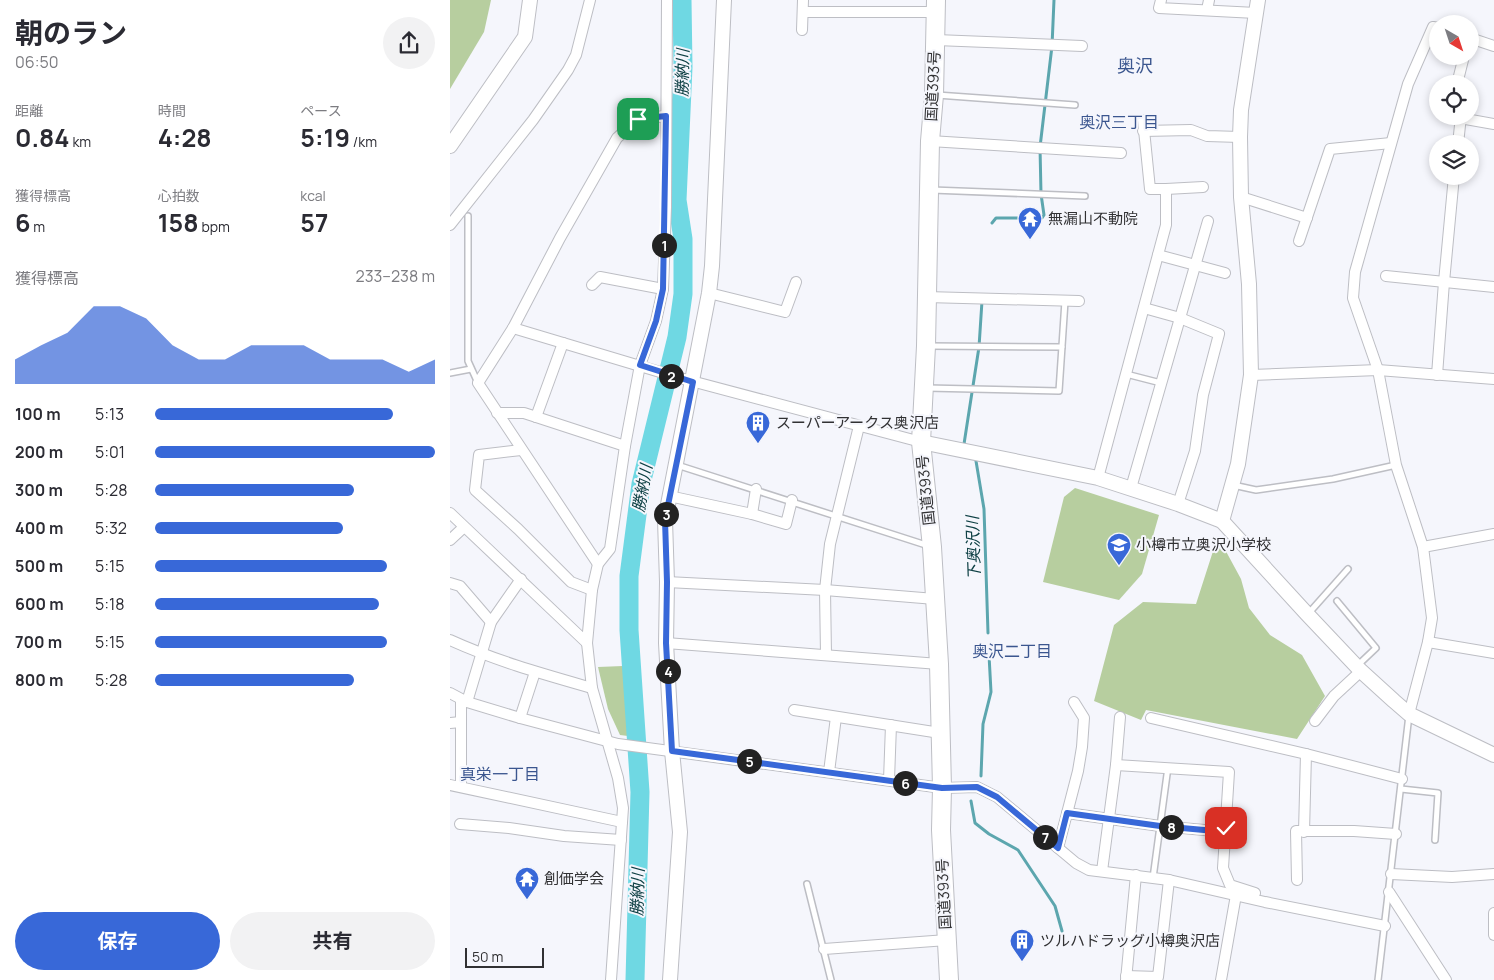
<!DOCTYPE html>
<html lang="ja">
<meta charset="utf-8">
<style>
body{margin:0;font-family:Manrope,"Noto Sans JP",sans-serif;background:#f2f2f3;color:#2b2b33;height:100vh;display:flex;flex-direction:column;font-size:19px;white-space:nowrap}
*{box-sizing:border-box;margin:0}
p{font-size:16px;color:#7c7c81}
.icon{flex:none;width:28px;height:28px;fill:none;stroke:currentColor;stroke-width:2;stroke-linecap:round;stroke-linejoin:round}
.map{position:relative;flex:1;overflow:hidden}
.sheet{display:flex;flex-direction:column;background:#fff;width:450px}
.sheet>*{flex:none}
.needle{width:32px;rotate:141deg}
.buttons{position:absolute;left:979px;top:15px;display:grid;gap:10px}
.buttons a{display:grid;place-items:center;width:50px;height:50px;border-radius:50%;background:#fff;box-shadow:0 2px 8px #0003;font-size:25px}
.scale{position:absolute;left:15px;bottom:12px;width:79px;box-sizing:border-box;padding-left:5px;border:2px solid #313133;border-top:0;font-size:14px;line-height:18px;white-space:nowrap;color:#313133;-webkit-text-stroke:4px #f5f6fc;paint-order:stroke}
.pin{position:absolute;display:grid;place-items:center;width:42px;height:42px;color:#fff;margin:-21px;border-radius:10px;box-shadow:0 2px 8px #0006}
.km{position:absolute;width:25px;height:25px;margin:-12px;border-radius:50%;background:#222;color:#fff;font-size:14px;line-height:25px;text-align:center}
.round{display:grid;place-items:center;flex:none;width:52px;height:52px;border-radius:26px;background:#f2f2f3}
.overview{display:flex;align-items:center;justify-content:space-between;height:85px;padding:0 15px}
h1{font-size:28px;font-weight:700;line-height:38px}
.stats{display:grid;grid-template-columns:repeat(3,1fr);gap:8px;height:85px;padding:5px 15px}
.stats div{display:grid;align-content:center}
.stats b{font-size:25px;font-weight:700}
.stats small{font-size:14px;font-weight:400}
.stats p{font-size:14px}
.chart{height:140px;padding:10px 15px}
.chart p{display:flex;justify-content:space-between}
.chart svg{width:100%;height:90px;margin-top:5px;fill:#3868d8;opacity:.7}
.primary-button{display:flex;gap:10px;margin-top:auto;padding:10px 15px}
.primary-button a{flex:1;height:58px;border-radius:30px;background:#3868d8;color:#fff;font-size:20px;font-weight:700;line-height:58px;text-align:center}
.primary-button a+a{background:#f2f2f3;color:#2b2b33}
ul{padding:0 15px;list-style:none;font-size:16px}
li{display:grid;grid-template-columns:80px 60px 1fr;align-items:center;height:38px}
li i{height:12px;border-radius:6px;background:#3868d8}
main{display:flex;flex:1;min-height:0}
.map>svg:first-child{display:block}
</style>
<main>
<section class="sheet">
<div class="overview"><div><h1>朝のラン</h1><p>06:50</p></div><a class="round"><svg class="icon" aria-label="share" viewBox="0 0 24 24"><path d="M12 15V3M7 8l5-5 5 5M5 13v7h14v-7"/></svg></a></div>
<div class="stats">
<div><p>距離</p><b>0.84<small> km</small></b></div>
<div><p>時間</p><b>4:28</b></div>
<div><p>ペース</p><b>5:19<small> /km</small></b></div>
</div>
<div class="stats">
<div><p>獲得標高</p><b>6<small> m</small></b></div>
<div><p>心拍数</p><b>158<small> bpm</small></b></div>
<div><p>kcal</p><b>57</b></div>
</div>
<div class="chart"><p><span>獲得標高</span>233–238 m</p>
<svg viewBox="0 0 160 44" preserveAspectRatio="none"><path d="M0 44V32L10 25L20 19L30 6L40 6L50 12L60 25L70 32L80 32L90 25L100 25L110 25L120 32L130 32L140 32L150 38L160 32V44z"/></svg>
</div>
<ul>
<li><b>100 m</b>5:13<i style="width:85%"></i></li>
<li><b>200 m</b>5:01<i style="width:100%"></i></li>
<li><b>300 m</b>5:28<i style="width:71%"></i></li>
<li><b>400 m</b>5:32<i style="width:67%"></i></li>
<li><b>500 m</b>5:15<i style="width:83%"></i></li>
<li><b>600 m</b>5:18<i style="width:80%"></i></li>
<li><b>700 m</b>5:15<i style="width:83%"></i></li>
<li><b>800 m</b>5:28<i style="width:71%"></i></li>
</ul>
<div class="primary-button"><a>保存</a><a>共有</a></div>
</section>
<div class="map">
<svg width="1044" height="980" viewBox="0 0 1044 980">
<rect width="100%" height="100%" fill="#f5f6fc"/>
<g fill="#b7ce9f">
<path d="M0,0H41L34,32L0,89Z"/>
<path d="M625,488L709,515L692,574L669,600L593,582L614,497Z"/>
<path d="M772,544L791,579L799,608L820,635L852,655L875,696L847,739L696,710L691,720L644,701L664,625L693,602L746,604L765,545Z"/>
<path d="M173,666L178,736L170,735L158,709L148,667Z"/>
</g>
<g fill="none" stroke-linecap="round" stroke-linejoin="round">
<g stroke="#5ca6ae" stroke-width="3">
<path d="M542,223L546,218H592L594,215L591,194L590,147L602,46L604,0"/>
<path d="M514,444L529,347L532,301"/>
<path d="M526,461L534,509L538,633"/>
<path d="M531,776L533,724L541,692L539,655"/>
<path d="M521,801L525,823L539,834L568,850L605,906L612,931"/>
</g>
<path stroke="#6fd8e3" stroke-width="19" d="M185,980L190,792L179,630V576L191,484L227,337L233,294V239L227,200L233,67L232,0"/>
<defs>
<g id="lane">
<path d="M487,95L625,105"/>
<path d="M482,190L635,196"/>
<path d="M18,216V361L28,383"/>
<path d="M479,346L612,347"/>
<path d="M0,373L21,369"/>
<path d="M676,374L711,383"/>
<path d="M477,388L609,391L615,301"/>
<path d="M227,465L479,546"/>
<path d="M783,485L806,490L883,479L946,465"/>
<path d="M887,601L926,648L908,665"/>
<path d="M858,614L898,569"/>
<path d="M951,789L988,793L985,840"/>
<path d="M703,878L718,767"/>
<path d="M357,884L381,980"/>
<path d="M928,980L959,715"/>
</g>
<g id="street">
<path d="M711,0L709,8L806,13"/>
<path d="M757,10L759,0"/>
<path d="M353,12H486"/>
<path d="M352,30L353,0"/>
<path d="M1020,38L1044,46"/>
<path d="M486,40L632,46"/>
<path d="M1007,84L1014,56"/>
<path d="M1010,118L1044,124"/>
<path d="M693,131L741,130L757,136L790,137"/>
<path d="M480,141L671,153"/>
<path d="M1008,144L1011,116"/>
<path d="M716,189L753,187"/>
<path d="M791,197L857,218"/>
<path d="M0,225L83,120L118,70L126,55L140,0"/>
<path d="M849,241L880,149L941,143"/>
<path d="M708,255L775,273"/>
<path d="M936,276L1044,287"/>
<path d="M142,285L150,277L213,289"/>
<path d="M259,293L335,312L346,282"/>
<path d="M476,297L629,301"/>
<path d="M694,308L730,318L769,334L753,395L745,451L728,504"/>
<path d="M63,328L230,378L471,442"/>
<path d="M801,375L928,370L1044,379"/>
<path d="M987,375L994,282L1004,176"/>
<path d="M47,413H74L175,446"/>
<path d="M86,417L113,343"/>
<path d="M71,450L29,455L25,490L68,529L121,582L142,590"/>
<path d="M648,478L716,225V189H700L693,120"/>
<path d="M681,488L758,221"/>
<path d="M219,496L302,514L306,489"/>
<path d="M0,513L137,643"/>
<path d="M302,514L336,524L342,500"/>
<path d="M0,540L14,527"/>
<path d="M973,547L1044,534"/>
<path d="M148,564L28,383L63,328L110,238L167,138L188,119L216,116"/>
<path d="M217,582L375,590L485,599"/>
<path d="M0,583L10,586L41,622"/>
<path d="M0,640C46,661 93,674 142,688"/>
<path d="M978,642L1044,653"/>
<path d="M216,643L489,664"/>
<path d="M376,655L375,590L380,544L409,426"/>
<path d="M0,693L17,702L70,718L168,744L492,788L527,787L547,797L626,863L639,870L719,880L815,902L935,926"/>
<path d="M11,700V787"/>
<path d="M17,702L41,622L71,579"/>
<path d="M344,710L490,733"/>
<path d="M959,714L978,642L982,618L973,547L946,465L928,370L903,298L905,272L958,84L983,27L988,28"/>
<path d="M70,718L85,672"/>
<path d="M701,718L856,754L952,779"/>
<path d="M865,721L884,696L911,671"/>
<path d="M0,723L11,722"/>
<path d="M666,765L779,772L773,868L780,885L805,893"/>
<path d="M379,772L386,717"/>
<path d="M439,780L441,725"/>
<path d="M0,785L172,822"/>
<path d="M617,813L710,826L776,832"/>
<path d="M10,824L59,828L114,836L171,840"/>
<path d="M854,832L856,754"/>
<path d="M608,848L628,771L632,747L634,718L624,702"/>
<path d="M652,871L666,765L670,717"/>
<path d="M941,874L1002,877L1044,874"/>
<path d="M847,880L846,831H904L946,834"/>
<path d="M939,892L996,980"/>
<path d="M1044,913V935"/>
<path d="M374,949L497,940"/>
<path d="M676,976L708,977L719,880"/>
<path d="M161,980L173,808L168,778L142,688L137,643L142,590L148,564L160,549L175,446L190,365L206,321L213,289L216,207L217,0"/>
<path d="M676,980L686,875"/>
<path d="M771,980L786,895"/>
</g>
<g id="secondary">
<path d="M0,146L75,37L80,0"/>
<path d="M471,442L648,478L728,504L772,521L857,614L911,671L944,701L959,714L1044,755"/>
<path d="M772,521L788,464L801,375L799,284L791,197L790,137L791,110L808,0"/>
<path d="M220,980L230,832L222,751L216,643L217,582L215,520L259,293L262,266L274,0"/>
</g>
<path id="highway" d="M486,0L484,95L480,141L476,346L471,442L482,547L489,664L492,788L491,830L499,980"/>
</defs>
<use href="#lane" stroke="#bdbec4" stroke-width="8"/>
<use href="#street" stroke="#bdbec4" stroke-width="12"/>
<use href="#secondary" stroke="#bdbec4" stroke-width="16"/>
<use href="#highway" stroke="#bdbec4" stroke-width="20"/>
<use href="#lane" stroke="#fff" stroke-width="5"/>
<use href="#street" stroke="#fff" stroke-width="10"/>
<use href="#secondary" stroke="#fff" stroke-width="14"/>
<use href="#highway" stroke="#fff" stroke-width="18"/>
</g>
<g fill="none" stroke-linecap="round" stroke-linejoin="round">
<defs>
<path id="route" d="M188,119L216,116L213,289L206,321L190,365L243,382L215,520L217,582L216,643L222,751L492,788L527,787L547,797L608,848L617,813L710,826L776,832V828"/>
</defs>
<use href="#route" stroke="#fff" stroke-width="10"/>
<use href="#route" stroke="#3868d8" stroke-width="6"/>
</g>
<defs>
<symbol id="temple-pin" viewBox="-11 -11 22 30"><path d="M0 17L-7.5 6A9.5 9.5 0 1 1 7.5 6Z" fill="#3868d8" stroke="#f5f6fc"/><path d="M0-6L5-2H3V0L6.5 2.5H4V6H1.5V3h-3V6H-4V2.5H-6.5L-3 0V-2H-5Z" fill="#fff"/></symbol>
<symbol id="building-pin" viewBox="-11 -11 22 30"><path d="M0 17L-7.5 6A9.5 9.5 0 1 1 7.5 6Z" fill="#3868d8" stroke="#f5f6fc"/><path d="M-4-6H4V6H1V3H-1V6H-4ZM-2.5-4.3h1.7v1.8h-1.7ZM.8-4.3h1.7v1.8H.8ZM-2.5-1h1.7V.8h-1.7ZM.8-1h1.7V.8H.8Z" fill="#fff"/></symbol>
<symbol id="school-pin" viewBox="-11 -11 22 30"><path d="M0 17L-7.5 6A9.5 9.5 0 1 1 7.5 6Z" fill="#3868d8" stroke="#f5f6fc"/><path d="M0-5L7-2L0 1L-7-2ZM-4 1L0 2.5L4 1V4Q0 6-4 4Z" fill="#fff"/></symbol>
</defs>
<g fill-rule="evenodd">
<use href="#temple-pin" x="566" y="205" width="28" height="38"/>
<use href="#building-pin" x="294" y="409" width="28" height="38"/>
<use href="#school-pin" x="655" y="531" width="28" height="38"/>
<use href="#temple-pin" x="63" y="865" width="28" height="38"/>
<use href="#building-pin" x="558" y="927" width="28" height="38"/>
</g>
<g text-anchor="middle" stroke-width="4" stroke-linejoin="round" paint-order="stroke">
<g font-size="15" fill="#313133" stroke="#f5f6fc">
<text transform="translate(483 86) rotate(-87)" y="5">国道393号</text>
<text transform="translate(476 490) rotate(-96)" y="5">国道393号</text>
<text transform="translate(494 894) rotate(-93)" y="5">国道393号</text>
</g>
<g font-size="15" fill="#313133" stroke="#f5f6fc" text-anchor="start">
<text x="598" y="224">無漏山不動院</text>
<text x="326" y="428">スーパーアークス奥沢店</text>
<text x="686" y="550">小樽市立奥沢小学校</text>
<text x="94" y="884">創価学会</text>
<text x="590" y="946">ツルハドラッグ小樽奥沢店</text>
</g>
<g font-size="16" font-style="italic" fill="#0e4044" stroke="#f5f6fc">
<text transform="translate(232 73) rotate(-89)" y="6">勝納川</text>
<text transform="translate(192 488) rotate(-80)" y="6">勝納川</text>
<text transform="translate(523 548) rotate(-92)" y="6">下奥沢川</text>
<text transform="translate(187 892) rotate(-88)" y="6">勝納川</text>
</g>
<g font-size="16" fill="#3b568f" stroke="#f5f6fc">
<text x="669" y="128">奥沢三丁目</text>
<text x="562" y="657">奥沢二丁目</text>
<text x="50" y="780">真栄一丁目</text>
</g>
<g font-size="18" fill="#3b568f" stroke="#f5f6fc">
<text x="685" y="72">奥沢</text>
</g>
</g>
</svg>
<div class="buttons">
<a><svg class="needle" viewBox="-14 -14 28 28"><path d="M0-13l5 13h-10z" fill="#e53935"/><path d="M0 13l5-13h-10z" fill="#7c7c81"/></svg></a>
<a><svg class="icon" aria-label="locate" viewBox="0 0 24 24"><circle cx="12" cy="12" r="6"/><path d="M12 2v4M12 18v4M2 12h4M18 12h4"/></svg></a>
<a><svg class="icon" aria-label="layers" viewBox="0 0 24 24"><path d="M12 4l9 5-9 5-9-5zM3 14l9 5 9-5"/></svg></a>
</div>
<div class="scale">50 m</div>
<div class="pin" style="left:188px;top:119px;background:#1e9e55"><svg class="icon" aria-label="arrive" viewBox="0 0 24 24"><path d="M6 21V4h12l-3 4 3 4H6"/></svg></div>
<div class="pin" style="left:776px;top:828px;background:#d93025"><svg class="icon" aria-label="check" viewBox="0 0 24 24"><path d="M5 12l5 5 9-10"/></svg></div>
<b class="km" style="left:214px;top:245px">1</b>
<b class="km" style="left:221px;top:376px">2</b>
<b class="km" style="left:216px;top:514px">3</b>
<b class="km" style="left:218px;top:671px">4</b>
<b class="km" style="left:299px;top:761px">5</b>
<b class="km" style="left:455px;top:783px">6</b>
<b class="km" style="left:595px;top:837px">7</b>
<b class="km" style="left:721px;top:827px">8</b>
</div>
</main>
